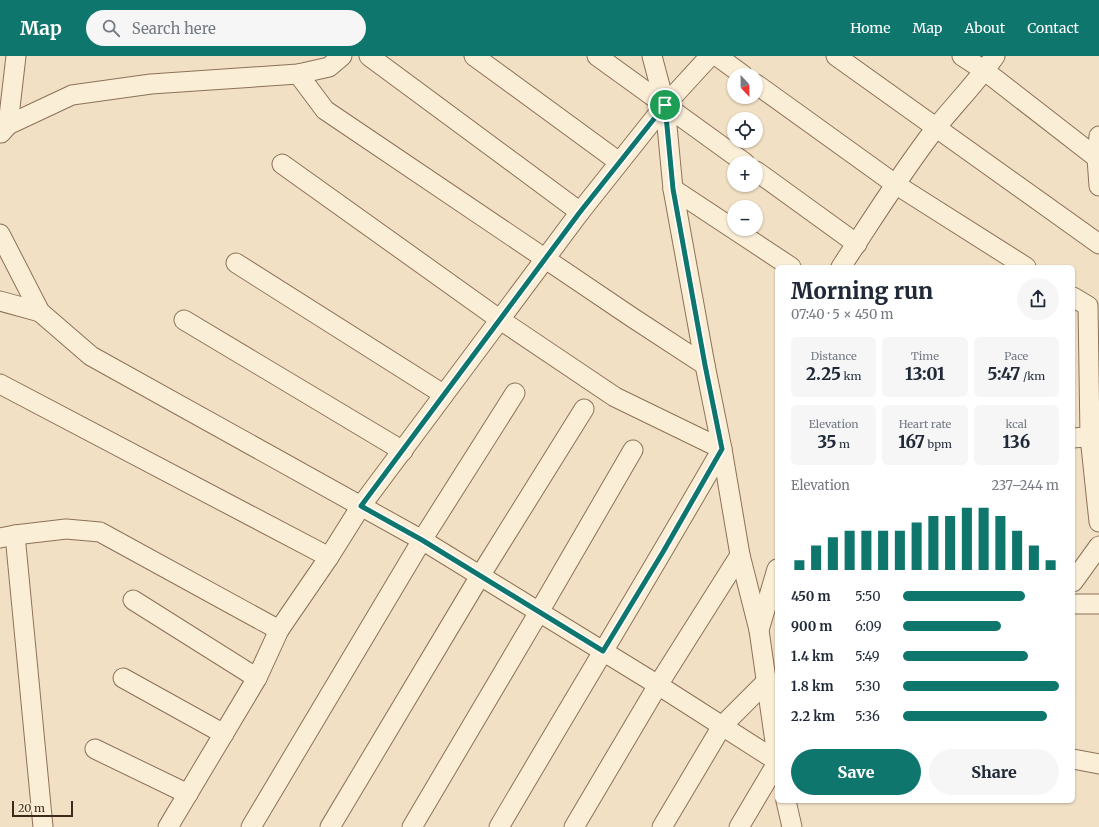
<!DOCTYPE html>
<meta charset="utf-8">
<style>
body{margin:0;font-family:Merriweather,serif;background:#f6f6f7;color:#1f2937;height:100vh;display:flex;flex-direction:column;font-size:15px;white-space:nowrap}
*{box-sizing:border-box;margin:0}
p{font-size:13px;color:#747a83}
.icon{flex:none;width:22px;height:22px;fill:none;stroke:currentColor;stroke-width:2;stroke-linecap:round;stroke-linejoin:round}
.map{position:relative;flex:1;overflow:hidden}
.panel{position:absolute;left:775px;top:209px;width:300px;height:538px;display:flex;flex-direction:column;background:#fff;border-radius:6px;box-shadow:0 1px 3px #0004}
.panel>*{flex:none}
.needle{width:26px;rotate:158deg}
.controls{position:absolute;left:727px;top:12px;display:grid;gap:8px}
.controls a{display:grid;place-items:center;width:36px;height:36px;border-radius:50%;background:#fff;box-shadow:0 1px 3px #0004;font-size:20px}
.scale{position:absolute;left:12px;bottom:10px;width:61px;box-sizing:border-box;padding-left:4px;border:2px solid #3c2a1d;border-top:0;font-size:11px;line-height:14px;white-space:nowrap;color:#3c2a1d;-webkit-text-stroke:3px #f8ebd3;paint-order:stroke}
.pin{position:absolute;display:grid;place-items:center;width:34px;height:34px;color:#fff;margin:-17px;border:2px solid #fff;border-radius:50%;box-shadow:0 1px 4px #0007}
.round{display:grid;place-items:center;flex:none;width:42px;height:42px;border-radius:21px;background:#f6f6f7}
.head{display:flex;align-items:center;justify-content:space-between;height:68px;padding:0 16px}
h1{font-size:22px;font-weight:800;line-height:30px}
.stats{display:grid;grid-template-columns:repeat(3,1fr);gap:6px;height:68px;padding:4px 16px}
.stats div{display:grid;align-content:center;border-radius:6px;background:#f6f6f7;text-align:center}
.stats b{font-size:17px;font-weight:800}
.stats small{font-size:11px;font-weight:400}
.stats p{font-size:11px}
.chart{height:112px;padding:8px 16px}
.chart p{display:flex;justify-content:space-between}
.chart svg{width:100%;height:72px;margin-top:4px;stroke:#0f766e;stroke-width:6}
.cta{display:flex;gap:8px;margin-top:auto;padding:8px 16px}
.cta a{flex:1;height:46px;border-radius:24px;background:#0f766e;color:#fff;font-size:16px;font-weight:800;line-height:46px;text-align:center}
.cta a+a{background:#f6f6f7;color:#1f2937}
ul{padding:0 16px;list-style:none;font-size:13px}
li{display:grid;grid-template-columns:64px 48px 1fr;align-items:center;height:30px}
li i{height:10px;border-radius:5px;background:#0f766e}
header{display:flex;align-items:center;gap:24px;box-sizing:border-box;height:56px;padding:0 20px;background:#0f766e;color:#fff}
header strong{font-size:19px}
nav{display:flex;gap:22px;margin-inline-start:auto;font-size:14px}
.search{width:280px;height:36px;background:#f6f6f7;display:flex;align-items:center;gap:10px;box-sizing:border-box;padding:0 14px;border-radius:22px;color:#747a83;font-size:15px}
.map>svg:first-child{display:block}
</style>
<header>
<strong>Map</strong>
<div class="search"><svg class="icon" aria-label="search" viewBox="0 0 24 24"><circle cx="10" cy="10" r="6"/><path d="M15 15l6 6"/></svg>Search here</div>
<nav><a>Home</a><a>Map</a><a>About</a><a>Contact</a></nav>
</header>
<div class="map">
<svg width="1099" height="771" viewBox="0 0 1099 771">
<rect width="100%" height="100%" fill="#f1e0c3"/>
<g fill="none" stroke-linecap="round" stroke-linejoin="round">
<defs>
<g id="minor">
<path d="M369,0L580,156"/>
<path d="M474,0L619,106"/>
<path d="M597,0L745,107"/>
<path d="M652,0L665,49L673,133L705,309L722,393L740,499L759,574L777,700"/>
<path d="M717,0L743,19"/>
<path d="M836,0L1099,188"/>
<path d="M962,0L985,15L1097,102"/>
<path d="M298,18L325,54L633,262L705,309"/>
<path d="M756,28L895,128L1026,211"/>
<path d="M8,69L72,39L151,28L298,18L329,11L342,0"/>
<path d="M1,77L8,69L16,0"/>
<path d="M1099,80L1097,102L1099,130"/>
<path d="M282,108L499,263L615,341L722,393C649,520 573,645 499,771"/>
<path d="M756,115L857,188"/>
<path d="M673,133L791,211"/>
<path d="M0,178L40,256L91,300L422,484L658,629L777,705"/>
<path d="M236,207L443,338"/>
<path d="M841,211C872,164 901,117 935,73C955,48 977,26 995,0"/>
<path d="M1073,241L1088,250L1090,381L1099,466"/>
<path d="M0,245L40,256"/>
<path d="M184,264L403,395"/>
<path d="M0,328L329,501"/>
<path d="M1073,382L1099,380"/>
<path d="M15,479L43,771"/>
<path d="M0,482L15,479L66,473L100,476L279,574"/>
<path d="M1073,526L1099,490"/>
<path d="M133,544L257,622"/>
<path d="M1073,548H1099"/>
<path d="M759,574L777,513"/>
<path d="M123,622L224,678"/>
<path d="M95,693L188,738"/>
<path d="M1073,703L1099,708"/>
<path d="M786,745L792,771"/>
<path d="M168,771L257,622L279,574L329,501L361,450L580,156L665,49L710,0"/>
<path d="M251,771L422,484L515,337"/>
<path d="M330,771L480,520L584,353"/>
<path d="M412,771L539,556L633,394"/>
<path d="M574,771L658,629L740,499"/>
<path d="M662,771L722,670L766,626L775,628"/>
<path d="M739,771L777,707"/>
</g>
</defs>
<use href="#minor" stroke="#8d7158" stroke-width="21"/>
<use href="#minor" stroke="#fbeed7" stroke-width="19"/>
</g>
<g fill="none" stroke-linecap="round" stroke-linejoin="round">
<defs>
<path id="route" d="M665,49L673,133L705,309L722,393L663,496L603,595L422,484L361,450L580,156Z"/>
</defs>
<use href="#route" stroke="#fff" stroke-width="8"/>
<use href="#route" stroke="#0f766e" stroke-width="5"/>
</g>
</svg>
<div class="controls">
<a><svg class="needle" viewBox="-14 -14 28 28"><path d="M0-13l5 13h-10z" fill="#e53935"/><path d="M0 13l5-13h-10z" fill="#747a83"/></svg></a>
<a><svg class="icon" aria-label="locate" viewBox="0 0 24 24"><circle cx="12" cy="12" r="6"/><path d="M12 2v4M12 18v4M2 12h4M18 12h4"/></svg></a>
<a>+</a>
<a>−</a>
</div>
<div class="scale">20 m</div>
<div class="pin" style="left:665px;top:49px;background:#1e9e55"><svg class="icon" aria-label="arrive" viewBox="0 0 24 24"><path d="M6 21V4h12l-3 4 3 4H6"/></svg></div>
<section class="panel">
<div class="head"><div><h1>Morning run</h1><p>07:40 · 5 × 450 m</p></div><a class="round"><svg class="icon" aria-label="share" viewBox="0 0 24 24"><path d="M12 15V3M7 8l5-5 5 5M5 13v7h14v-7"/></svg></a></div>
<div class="stats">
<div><p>Distance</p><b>2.25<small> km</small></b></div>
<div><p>Time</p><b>13:01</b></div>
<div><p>Pace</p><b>5:47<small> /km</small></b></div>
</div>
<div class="stats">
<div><p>Elevation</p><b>35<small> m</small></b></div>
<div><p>Heart rate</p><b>167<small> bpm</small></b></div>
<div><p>kcal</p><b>136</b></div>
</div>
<div class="chart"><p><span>Elevation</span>237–244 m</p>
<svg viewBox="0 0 160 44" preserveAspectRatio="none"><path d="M5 44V38M15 44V29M25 44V24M35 44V20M45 44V20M55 44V20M65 44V20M75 44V15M85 44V11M95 44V11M105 44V6M115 44V6M125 44V11M135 44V20M145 44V29M155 44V38"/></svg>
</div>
<ul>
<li><b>450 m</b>5:50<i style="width:78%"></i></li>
<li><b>900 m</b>6:09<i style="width:63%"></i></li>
<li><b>1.4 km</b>5:49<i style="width:80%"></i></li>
<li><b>1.8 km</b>5:30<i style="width:100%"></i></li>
<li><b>2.2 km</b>5:36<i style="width:92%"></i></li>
</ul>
<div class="cta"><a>Save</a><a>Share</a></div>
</section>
</div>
